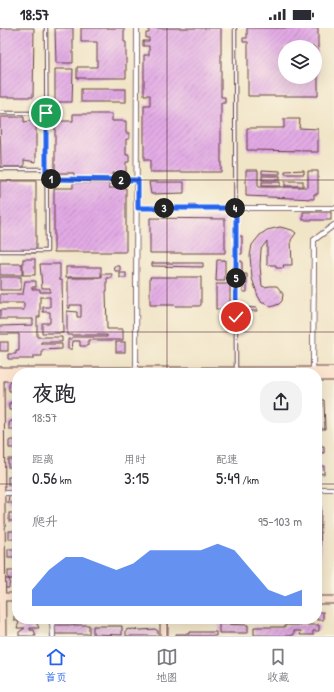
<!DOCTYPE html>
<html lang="zh">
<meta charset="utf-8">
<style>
body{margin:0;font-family:"Patrick Hand","LXGW WenKai TC",sans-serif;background:#f2f2f3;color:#2b2b33;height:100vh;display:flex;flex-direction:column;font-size:15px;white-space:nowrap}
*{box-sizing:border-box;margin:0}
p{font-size:13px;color:#7c7c81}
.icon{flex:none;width:22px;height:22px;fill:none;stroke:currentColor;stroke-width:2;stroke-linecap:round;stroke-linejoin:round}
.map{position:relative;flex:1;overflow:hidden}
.drawer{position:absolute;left:12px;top:340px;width:310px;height:256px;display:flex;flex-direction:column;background:#fff;border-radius:16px;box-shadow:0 4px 16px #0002}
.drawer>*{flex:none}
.fabs{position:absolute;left:278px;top:12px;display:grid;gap:8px}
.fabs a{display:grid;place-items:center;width:44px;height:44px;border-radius:50%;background:#fff;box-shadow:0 4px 16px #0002;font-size:20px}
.pin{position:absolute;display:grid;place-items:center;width:34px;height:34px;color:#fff;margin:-17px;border:2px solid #fff;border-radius:50%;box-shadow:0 1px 4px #0007}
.km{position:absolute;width:20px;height:20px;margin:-10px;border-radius:50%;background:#222;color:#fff;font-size:11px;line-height:20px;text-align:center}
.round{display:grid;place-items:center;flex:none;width:42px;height:42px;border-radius:16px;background:#f2f2f3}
.head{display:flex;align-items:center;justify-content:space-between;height:68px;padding:0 20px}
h1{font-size:22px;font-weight:600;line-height:30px}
.figures{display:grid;grid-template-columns:repeat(3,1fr);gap:6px;height:68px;padding:4px 20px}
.figures div{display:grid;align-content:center}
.figures b{font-size:17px;font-weight:600}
.figures small{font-size:11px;font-weight:400}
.figures p{font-size:11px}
.chart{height:112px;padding:8px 20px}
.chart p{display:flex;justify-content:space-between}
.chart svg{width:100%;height:72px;margin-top:4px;fill:#2563eb;opacity:.7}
.status{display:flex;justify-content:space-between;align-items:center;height:28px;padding:0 20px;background:#fff;direction:ltr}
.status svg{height:11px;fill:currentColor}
.tabs{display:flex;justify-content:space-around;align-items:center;height:56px;border-top:1px solid #e1e1e2;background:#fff;font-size:11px;color:#7c7c81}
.tabs a{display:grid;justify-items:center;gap:2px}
.tabs .current{color:#2563eb}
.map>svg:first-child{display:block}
</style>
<div class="status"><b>18:57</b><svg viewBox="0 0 49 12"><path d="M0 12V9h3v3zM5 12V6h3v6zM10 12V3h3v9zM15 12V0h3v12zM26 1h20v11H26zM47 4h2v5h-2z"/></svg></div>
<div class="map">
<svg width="334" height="608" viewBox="0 0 334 608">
<defs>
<pattern id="building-hatch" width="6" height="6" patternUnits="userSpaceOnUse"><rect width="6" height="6" fill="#e2aae5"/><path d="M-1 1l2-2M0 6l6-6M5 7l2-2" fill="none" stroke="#b98aba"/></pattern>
</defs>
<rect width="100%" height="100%" fill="#fcf5e5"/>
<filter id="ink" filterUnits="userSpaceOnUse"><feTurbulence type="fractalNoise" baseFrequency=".025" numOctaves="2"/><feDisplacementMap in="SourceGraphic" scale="8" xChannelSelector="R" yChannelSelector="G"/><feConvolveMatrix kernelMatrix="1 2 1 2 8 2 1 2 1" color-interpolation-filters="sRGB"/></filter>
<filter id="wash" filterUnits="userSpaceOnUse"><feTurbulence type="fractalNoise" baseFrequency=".012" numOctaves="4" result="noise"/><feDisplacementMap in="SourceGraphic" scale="16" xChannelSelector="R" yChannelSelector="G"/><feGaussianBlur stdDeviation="0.9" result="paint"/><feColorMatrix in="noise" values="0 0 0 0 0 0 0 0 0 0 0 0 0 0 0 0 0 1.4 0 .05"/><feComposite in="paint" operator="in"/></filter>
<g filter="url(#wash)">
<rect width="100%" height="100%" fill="#f1e5c8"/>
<g id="blocks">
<g fill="url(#building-hatch)" fill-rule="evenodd">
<path d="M0,0H34L33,69H0Z"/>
<path d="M55,0H73V35H56Z"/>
<path d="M81,0H124V14H126V50H77V39H97V14H81Z"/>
<path d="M149,0H221V69H225V75H221V144H150V132H144V77H150V67H144V27H149V18H143V13H149V10H146V5H149Z"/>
<path d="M247,0H318V68H248V14H243V10H247ZM285,19H315V49H285Z"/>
<path d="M55,41H73L72,74H55Z"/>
<rect x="81" y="61" width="45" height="13"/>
<path d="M73,86H112V93H126V105H129V111H126V127H129V134H126V145H112V150H74V145H55V93H73Z"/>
<path d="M0,89H24V94L36,92V134L24,132V139H1Z"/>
<path d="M284,91H300L299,100L318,101V124H311V123L247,122V100H284Z"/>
<path d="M246,142H258V159H308V143H318V166H314V171L246,168Z"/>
<path d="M262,142L280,143V146H262Z"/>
<path d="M304,142V146H285V143Z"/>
<rect x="262" y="148" width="18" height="4"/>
<path d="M0,153H36V225L0,224Z"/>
<rect x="285" y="153" width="18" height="5"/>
<path d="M149,154H184V165L151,166Z"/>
<rect x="262" y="154" width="18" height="4"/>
<path d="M73,155H109V160H126V224H54V160H73Z"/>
<rect x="303" y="184" width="28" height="8"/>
<path d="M150,190L225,191V225H150Z"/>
<path d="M280,199L292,202L296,205L291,212L292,237H283L284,240H276V237H268L267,236V213L261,221L260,238L262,258L264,259L270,258H277L283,266L282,273L279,276L271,279L264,274L262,275L258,268L252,250L250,228L252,217L260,207L267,202Z"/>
<path d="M239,208H242V226H238Z"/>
<rect x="23" y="231" width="12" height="16"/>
<path d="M217,232H225V253H216Z"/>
<path d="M239,233H242V251H238Z"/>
<path d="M152,235H203V239L152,238Z"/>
<rect x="0" y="236" width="22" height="11"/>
<path d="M40,236H60V252H62L63,305H42V295H50V284H43V279H50V269H40V289H37V309H62V314H41V316H62V321L42,322V328H33V331H8V326H16V323H19V306H0V298L33,297V291H0V282H24V275H0V266H23L25,253H36V259H32V261H40V264H50V260H42Z"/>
<path d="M114,238H120V243H115Z"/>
<rect x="66" y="239" width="35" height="10"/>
<rect x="120" y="245" width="6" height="5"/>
<path d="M102,246H112V250H107V263H106L107,301H123V312H88V318H80V313H73L72,321H68V311H72V309H107V307H67V283L77,284V289H81V277H70V280H68V250H102Z"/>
<path d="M243,246H247V264H243V257H240V252H243Z"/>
<rect x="0" y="249" width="21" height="13"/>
<path d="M150,249H201V277L199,278H175V277H150Z"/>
<rect x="216" y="256" width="14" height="25"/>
<path d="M239,279L257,280V283H239Z"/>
<rect x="0" y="314" width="8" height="9"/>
<rect x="116" y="314" width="9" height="10"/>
<path d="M11,354H17V363H9V356Z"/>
<path d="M317,372H324L325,401H318Z"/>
<path d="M11,374H17V382H9V375H11Z"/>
<path d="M11,393H17V401H9V395Z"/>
<path d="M11,412H17V420H9V413Z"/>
<path d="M317,418H324V425L317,424Z"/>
<rect x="8" y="431" width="9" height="8"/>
<path d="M317,438H324V446L317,445Z"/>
<rect x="8" y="449" width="9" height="8"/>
<path d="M9,467H17V475H8Z"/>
<path d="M317,479H321L320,547H317Z"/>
<rect x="9" y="485" width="8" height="8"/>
<rect x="9" y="503" width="8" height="8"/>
<rect x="8" y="521" width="9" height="8"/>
<rect x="8" y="543" width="9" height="8"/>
<path d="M5,551H10L9,560H5Z"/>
<rect x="317" y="584" width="6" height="8"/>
<path d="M14,588H17V591L25,592L42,591V593L36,594L39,600H30V602H34L36,608H19V604L25,600H17L19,594L14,592Z"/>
<path d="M219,596L248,597V605H219Z"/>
<rect x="54" y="597" width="35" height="9"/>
<path d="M285,597H319V603H313V607H300L301,603H294V607L288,608L254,607V599H285Z"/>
<path d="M93,598H122V607L93,606Z"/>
<path d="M129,601L131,602L132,601L141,602L155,601L158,603V608H126V602Z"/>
<path d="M189,604H216V608H176V606H189Z"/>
</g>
</g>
</g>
<g filter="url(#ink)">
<use href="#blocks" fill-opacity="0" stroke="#633d43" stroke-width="1"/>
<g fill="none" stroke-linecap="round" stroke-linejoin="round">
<defs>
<g id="lane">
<path d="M235,0L236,343"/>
<path d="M0,85H46"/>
<path d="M0,141H46"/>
<path d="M46,151L136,152"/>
<path d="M0,223H47L46,0"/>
</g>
<g id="street">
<path d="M138,180H334"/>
<path d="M136,345L137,0"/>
<path d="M313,345L314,212L334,197"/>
<path d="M317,461H334"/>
<path d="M1,465H17"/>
<path d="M52,591L53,608"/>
</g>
<g id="secondary">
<path d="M0,343H334"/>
<path d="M0,343L2,608"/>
<path d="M0,349H17"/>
<path d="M317,349H334"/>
<path d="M0,569H17"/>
<path d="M317,572H334"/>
<path d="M164,608V591"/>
</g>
</defs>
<use href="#lane" stroke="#633d43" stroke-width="4.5"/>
<use href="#street" stroke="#633d43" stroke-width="6"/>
<use href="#secondary" stroke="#633d43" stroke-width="9"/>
<use href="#lane" stroke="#fff" stroke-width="2.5"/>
<use href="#street" stroke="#fff" stroke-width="4.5"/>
<use href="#secondary" stroke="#fce5d0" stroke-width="7"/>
</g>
</g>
<g fill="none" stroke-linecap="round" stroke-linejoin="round" filter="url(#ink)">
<defs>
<path id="route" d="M46,85V151L138,152V180H236V289"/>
</defs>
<use href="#route" stroke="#fff" stroke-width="8"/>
<use href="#route" stroke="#2563eb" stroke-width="5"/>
</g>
<path fill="none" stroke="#4a1f2b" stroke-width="1" stroke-opacity="0.55" d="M167,0V345M0,152H334M0,304H334M0,456H17M317,456H334M167,591V608"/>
</svg>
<div class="fabs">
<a><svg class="icon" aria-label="layers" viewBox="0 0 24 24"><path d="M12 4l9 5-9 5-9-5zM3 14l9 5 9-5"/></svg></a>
</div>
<div class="pin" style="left:46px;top:85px;background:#1e9e55"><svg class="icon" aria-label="arrive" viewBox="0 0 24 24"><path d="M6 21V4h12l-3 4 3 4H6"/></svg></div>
<div class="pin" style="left:236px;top:289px;background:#d93025"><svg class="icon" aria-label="check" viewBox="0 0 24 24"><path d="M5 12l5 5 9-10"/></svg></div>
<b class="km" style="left:51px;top:151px">1</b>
<b class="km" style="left:121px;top:152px">2</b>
<b class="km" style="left:164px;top:180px">3</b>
<b class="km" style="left:235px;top:180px">4</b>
<b class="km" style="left:236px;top:250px">5</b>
<section class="drawer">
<div class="head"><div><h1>夜跑</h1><p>18:57</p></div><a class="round"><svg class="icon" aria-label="share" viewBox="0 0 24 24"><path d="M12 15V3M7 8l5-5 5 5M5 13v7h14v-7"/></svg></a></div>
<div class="figures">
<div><p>距离</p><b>0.56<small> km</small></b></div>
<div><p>用时</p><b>3:15</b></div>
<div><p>配速</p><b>5:49<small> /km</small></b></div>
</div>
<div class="chart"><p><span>爬升</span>95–103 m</p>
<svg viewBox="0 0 160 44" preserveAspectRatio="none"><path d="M0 44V34L10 22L20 14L30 14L40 18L50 22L60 18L70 10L80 10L90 10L100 10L110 6L120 10L130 22L140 34L150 38L160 34V44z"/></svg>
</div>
</section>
</div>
<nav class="tabs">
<a class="current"><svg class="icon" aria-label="home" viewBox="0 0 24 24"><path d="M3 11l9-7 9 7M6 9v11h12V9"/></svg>首页</a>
<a><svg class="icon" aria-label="map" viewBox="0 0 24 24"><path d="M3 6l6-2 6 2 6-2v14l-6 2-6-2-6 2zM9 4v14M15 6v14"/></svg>地图</a>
<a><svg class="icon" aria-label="saved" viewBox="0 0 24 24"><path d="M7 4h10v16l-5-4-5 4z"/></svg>收藏</a>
</nav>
